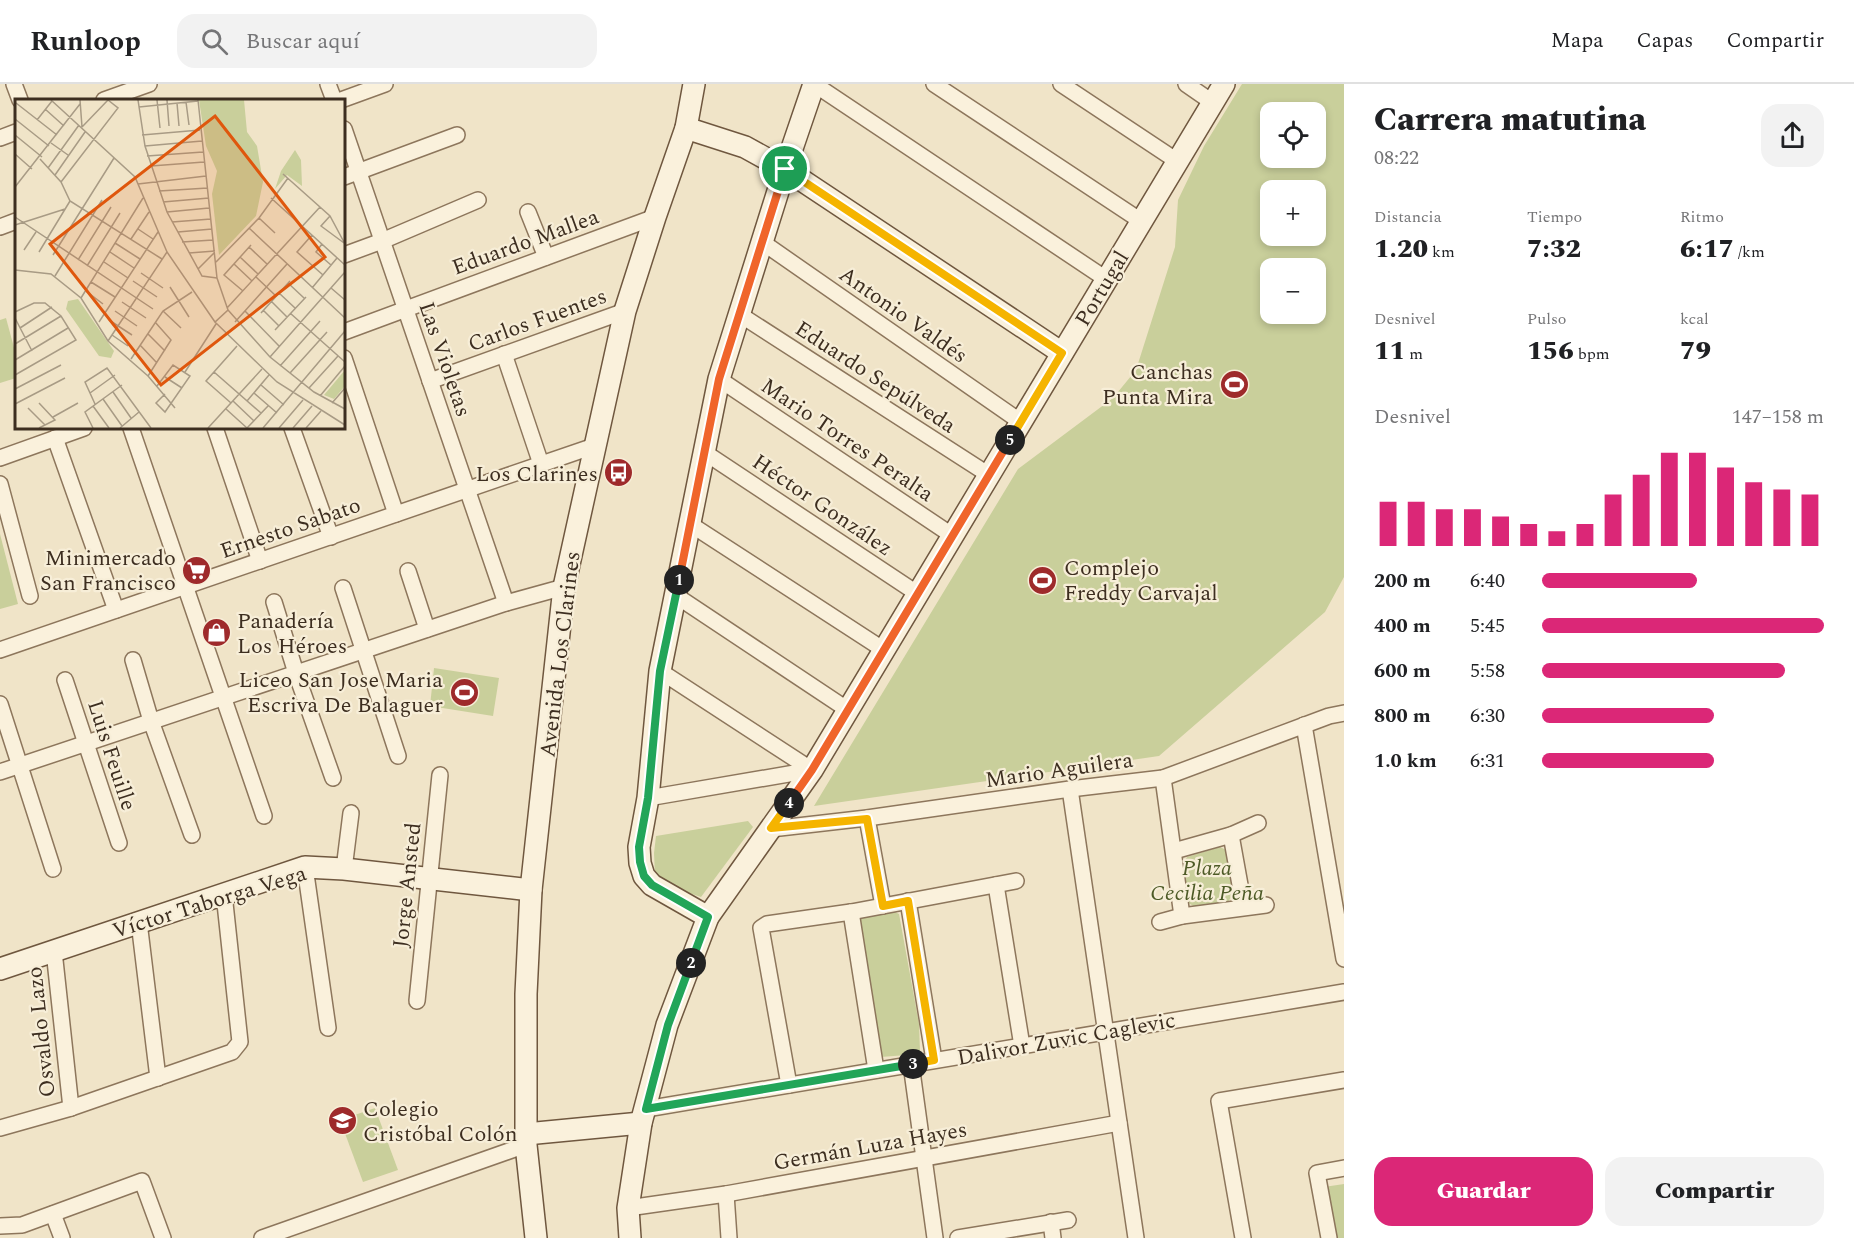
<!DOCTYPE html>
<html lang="es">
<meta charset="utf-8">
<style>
body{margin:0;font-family:Spectral,serif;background:#f2f2f2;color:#202124;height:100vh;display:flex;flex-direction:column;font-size:22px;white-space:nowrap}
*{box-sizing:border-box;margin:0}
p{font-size:20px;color:#757577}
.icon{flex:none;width:33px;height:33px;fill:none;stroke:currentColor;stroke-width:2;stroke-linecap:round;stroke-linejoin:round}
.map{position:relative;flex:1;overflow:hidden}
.drawer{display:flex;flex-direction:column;background:#fff;width:510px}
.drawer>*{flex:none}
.buttons{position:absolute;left:1260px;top:18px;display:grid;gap:12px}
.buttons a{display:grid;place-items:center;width:66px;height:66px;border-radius:12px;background:#fff;box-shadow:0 3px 9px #0003;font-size:30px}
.pin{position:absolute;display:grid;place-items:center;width:51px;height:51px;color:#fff;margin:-26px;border:3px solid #fff;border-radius:50%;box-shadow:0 2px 6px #0007}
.km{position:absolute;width:30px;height:30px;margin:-15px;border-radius:50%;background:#222;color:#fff;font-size:16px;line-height:30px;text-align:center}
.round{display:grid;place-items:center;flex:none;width:63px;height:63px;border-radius:18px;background:#f2f2f2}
.head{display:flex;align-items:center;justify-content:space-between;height:102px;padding:0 30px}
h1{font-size:33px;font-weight:800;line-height:45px}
.metrics{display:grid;grid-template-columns:repeat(3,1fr);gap:9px;height:102px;padding:6px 30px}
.metrics div{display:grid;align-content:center}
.metrics b{font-size:26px;font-weight:800}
.metrics small{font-size:16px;font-weight:400}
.metrics p{font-size:16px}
.chart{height:168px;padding:12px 30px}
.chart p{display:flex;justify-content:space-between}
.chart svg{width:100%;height:108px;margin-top:6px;stroke:#db2777;stroke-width:6}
.primary-button{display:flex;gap:12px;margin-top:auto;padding:12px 30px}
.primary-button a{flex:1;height:69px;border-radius:18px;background:#db2777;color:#fff;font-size:24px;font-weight:800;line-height:69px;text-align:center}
.primary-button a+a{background:#f2f2f2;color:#202124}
ul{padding:0 30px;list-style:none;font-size:20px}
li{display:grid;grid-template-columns:96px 72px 1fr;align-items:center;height:45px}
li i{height:15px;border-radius:8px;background:#db2777}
header{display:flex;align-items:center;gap:36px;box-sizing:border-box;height:84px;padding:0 30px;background:#fff;border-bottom:2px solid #e0e0e0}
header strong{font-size:28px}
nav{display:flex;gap:33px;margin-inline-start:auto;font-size:21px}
.search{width:420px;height:54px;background:#f2f2f2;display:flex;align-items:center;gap:15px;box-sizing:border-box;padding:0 21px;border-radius:18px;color:#757577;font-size:22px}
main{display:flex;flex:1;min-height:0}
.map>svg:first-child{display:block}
</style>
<header>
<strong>Runloop</strong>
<div class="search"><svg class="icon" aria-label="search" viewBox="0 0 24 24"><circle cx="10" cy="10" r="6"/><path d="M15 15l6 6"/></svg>Buscar aquí</div>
<nav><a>Mapa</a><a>Capas</a><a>Compartir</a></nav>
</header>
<main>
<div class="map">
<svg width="1344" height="1154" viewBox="0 0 1344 1154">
<rect width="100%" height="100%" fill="#f0e4c8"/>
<g fill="#c9cf9b" fill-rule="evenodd">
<path d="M1242,0H1344V493L1325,528L1159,672L814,722L1018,385L1113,314L1136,286L1175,163L1178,116L1204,62ZM1270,28H1316V74H1270ZM1270,106H1316V152H1270ZM1270,184H1316V230H1270Z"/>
<path d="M6,234L16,271V294L0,299V236Z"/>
<path d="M0,450L18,520L0,525Z"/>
<path d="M434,584L499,594L493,632L430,622Z"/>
<path d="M748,737L753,743L701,813L686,808L655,791L654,769L656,752Z"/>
<path d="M1220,763L1226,766L1233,810L1228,818L1195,823L1187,818L1182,781L1187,773Z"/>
<path d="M895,828L899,830L919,940L920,967L919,970L881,973L857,837L860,833Z"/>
<path d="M375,1024L398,1086L363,1098L340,1036Z"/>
<path d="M1344,1100V1154H1333L1324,1103Z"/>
</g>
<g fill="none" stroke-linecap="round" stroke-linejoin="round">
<defs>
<g id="street">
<path d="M14,0L20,16"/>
<path d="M328,0L334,16"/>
<path d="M814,0L1106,195"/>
<path d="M934,0L1141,137"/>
<path d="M1061,0L1177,77"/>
<path d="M1186,0L1212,18"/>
<path d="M104,16L149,0"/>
<path d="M341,16L385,0"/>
<path d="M344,45L506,519"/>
<path d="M0,54L16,48"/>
<path d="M344,93L457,51"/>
<path d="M528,128L546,173"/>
<path d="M0,143L16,137"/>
<path d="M762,158L1021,338"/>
<path d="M344,171L382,157L478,116"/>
<path d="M739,230L989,391"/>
<path d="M344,248L655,133"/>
<path d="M504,270L541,380"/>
<path d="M344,274L396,430"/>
<path d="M719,295L953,452"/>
<path d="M430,297L625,227"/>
<path d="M131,344L264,732"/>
<path d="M215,344L260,477"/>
<path d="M292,344L331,453"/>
<path d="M55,354L116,526"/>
<path d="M704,368L918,510"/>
<path d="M0,374L84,344"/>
<path d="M0,400L30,512"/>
<path d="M690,440L884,566"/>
<path d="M408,487L427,545"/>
<path d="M343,504L398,672"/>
<path d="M675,511L848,626"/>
<path d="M274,518L296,589L333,694"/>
<path d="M0,566L594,362"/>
<path d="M133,576L151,637L192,751"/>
<path d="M660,587L812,686"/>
<path d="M65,596L119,759"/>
<path d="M0,620L53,785"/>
<path d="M1304,641L1344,875"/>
<path d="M0,688L506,519L564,503"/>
<path d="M1163,694L1182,832"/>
<path d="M1070,705L1136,1154"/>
<path d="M648,714L812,686"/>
<path d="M867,734L883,822"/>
<path d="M771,745L867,734L1070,705L1163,694L1329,632L1344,629"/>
<path d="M1231,751L1244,823"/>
<path d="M1174,767L1231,751L1258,739"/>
<path d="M305,783L328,944"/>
<path d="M344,785L351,729"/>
<path d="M996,801L1022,962"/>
<path d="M908,817L934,976"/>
<path d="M851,828L876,986"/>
<path d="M139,838L158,994"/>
<path d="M1160,838L1182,832L1266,821"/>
<path d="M54,867L71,1024"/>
<path d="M417,917L440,691"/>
<path d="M911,980L935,1154"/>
<path d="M789,1001L761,844L767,840L851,828L1016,797"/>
<path d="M646,1025L1344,908"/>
<path d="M0,1044L71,1024L232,968L240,958L224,810"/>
<path d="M726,1110L729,1154"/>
<path d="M628,1124L726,1110L1119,1039"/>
<path d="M53,1130L62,1154"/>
<path d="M1051,1138L1053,1154"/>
<path d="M0,1142L22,1141L142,1097L163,1154"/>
<path d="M262,1154L526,1061"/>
<path d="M958,1154L1068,1136"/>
<path d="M1243,1154L1219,1017L1344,996"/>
<path d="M1329,1154L1317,1089L1344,1084"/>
</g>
<g id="secondary">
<path d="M686,44L745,63L785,85L1062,269"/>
<path d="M708,833L652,801L644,792L640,779L639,763L648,714L660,587L719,295L785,85L814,0"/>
<path d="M0,885L305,783L344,785L531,806"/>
<path d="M526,1050L641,1039"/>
<path d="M536,1154L526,1061V910L531,806L564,503L625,227L655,133L686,44L694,0"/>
<path d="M630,1154L628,1124L641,1039L667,941L708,833L812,686L1224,0"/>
</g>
</defs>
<use href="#street" stroke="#8d765c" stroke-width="18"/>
<use href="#secondary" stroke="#6f573f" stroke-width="24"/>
<use href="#street" stroke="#faf1dc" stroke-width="15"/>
<use href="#secondary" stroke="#faf1dc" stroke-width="21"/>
</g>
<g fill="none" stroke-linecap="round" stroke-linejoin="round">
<defs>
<path id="split-1" d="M679,496L719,295L785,85"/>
<path id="split-2" d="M679,496L660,587L648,714L639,763L640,778L644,792L652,801L708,833L691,879"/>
<path id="split-3" d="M691,879L668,941L646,1025L913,980"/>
<path id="split-4" d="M789,719L771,744L867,735L883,822L908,817L934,976L913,980"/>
<path id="split-5" d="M789,719L812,686L1010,356"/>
<path id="split-6" d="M785,85L1062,269L1010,356"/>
</defs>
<use href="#split-1" stroke="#fff" stroke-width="12"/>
<use href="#split-2" stroke="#fff" stroke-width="12"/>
<use href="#split-3" stroke="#fff" stroke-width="12"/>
<use href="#split-4" stroke="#fff" stroke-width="12"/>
<use href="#split-5" stroke="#fff" stroke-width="12"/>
<use href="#split-6" stroke="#fff" stroke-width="12"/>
<use href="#split-1" stroke="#f0652b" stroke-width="8"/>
<use href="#split-2" stroke="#22a559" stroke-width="8"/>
<use href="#split-3" stroke="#22a559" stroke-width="8"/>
<use href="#split-4" stroke="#f5b400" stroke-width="8"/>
<use href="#split-5" stroke="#f0652b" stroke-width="8"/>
<use href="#split-6" stroke="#f5b400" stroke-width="8"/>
</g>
<defs>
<symbol id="stadium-disc" viewBox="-11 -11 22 22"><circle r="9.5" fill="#9e2a2b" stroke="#f7eed8"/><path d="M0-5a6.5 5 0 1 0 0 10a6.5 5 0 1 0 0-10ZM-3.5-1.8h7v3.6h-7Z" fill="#fff"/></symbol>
<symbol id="bus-disc" viewBox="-11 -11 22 22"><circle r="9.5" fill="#9e2a2b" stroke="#f7eed8"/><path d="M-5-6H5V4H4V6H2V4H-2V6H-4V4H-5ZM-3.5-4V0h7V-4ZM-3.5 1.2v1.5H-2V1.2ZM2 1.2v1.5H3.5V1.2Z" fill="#fff"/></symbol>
<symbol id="supermarket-disc" viewBox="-11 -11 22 22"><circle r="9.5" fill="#9e2a2b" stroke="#f7eed8"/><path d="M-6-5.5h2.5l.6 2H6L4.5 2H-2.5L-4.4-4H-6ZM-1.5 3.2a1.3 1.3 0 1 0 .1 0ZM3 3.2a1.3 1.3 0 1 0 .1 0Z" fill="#fff"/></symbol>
<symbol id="shop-disc" viewBox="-11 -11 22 22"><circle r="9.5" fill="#9e2a2b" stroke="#f7eed8"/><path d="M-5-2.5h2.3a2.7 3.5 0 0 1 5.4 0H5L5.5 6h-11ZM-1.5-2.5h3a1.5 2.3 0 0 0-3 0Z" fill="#fff"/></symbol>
<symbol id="school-disc" viewBox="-11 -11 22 22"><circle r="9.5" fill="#9e2a2b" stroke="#f7eed8"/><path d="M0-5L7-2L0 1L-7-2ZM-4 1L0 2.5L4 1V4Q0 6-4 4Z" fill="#fff"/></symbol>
</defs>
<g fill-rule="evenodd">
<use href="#stadium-disc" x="1218" y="284" width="33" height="33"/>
<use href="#bus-disc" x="602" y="372" width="33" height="33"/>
<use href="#supermarket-disc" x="180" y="470" width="33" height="33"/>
<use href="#stadium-disc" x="1026" y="480" width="33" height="33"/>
<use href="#shop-disc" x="200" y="532" width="33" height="33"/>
<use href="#stadium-disc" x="448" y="592" width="33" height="33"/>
<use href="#school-disc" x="326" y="1020" width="33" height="33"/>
</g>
<g text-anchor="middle" stroke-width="4.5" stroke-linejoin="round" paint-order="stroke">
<g font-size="22" fill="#3d2e20" stroke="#f7eed8">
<text transform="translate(525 157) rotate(-20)" y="8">Eduardo Mallea</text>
<text transform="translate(1101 204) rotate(-59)" y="8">Portugal</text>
<text transform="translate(904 230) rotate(35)" y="8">Antonio Valdés</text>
<text transform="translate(537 235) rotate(-20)" y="8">Carlos Fuentes</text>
<text transform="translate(446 275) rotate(71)" y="8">Las Violetas</text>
<text transform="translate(876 292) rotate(33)" y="8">Eduardo Sepúlveda</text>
<text transform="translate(848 355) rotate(34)" y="8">Mario Torres Peralta</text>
<text transform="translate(823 420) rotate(34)" y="8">Héctor González</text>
<text transform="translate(290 443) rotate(-19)" y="8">Ernesto Sabato</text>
<text transform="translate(559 570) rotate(-83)" y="8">Avenida Los Clarines</text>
<text transform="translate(113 671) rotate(72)" y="8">Luis Feuille</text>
<text transform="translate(1059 685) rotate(-8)" y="8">Mario Aguilera</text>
<text transform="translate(406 801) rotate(-84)" y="8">Jorge Ansted</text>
<text transform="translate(209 817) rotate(-17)" y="8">Víctor Taborga Vega</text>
<text transform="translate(40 948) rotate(-96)" y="8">Osvaldo Lazo</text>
<text transform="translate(1066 954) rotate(-10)" y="8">Dalivor Zuvic Caglevic</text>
<text transform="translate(870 1061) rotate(-10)" y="8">Germán Luza Hayes</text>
</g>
<g font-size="22" fill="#3d2e20" stroke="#f7eed8" text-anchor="end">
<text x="1213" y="295">Canchas<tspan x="1213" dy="25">Punta Mira</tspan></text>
<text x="598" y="397">Los Clarines</text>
<text x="176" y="481">Minimercado<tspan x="176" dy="25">San Francisco</tspan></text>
<text x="1064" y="491" text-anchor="start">Complejo<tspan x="1064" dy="25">Freddy Carvajal</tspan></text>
<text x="237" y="544" text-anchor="start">Panadería<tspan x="237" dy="25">Los Héroes</tspan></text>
<text x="443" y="603">Liceo San Jose Maria<tspan x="443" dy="25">Escriva De Balaguer</tspan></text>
<text x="363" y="1032" text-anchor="start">Colegio<tspan x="363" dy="25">Cristóbal Colón</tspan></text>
</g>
<g font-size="22" font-style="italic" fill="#4d5a26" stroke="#f7eed8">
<text x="1207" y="791">Plaza<tspan x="1207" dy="25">Cecilia Peña</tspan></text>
</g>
</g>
<g transform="translate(15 15)">
<rect width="330" height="330" fill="#f0e4c8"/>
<path d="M184,1H229L232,33L242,47L248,83L241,117L204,156L197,95L202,72L191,47ZM280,51L286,61L287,87L272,76L260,90L266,72ZM63,200L99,252L96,259L84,257L51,210L53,202ZM330,271V287L319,300L309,296Z" fill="#c9cf9b"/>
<path fill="none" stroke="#a89b85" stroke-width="1.5" d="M36,1L120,78L152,153L200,223L213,211L202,179L183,1M65,1L67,28M123,1L130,47L152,113L187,177L202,179M142,1L145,29M152,1L154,27M171,3L174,26M1,4L42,36M162,4L164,27M124,8L183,2M30,10L49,27M0,20L34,47M22,21L37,2M67,28L93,1M0,36L27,58M127,36L185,31M36,44L53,56M130,47L187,42M0,55L17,70M132,57L188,53M25,60L46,83L55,102L147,160M136,67L189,63M33,69L64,26M268,75L315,117L330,145M40,76L70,33M46,83L103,9L93,1M123,85L191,77M0,88L65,5M144,92L193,89M256,99L330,166M148,103L194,99M152,113L194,109M315,117L306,127L329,144M0,118L138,210M244,119L260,134M157,123L196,120M0,126L50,110M234,129L330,219M123,130L138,140M163,133L197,130M297,136L282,153L308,176M116,140L134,113M167,143L198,141M100,144L125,160M307,145L301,153L316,166M234,148L252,165M9,151L21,133M24,153L55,102M95,153L119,169M174,154L200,152M38,156L99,59M225,158L243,175M63,161L96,108M89,163L113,179M201,163L244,119L273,79M219,165L237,182M72,167L105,114M183,170L199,154M0,171L36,175L66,199L93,242L133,277L160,309M126,174L148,189M40,177L87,101M241,178L261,197M118,182L142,198M76,183L100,198M273,184L289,199M155,188L174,218M297,189L322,159M316,189L330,201M71,192L88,205M228,192L209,176L236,146M264,194L280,209M66,199L128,99M256,202L272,218M107,203L131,219M212,209L305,108M213,211L255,258L299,293L330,310M248,211L264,227M100,212L122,227M148,212L166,229M230,212L264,247M0,213L19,204H30L46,217L61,241L0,276M246,214L275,182M275,214L330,263M0,219L17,252M94,221L117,236M84,223L143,133M200,223L262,283L330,326M220,223L272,165M5,229L37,208M260,231L291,198M133,235L150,252M97,236L113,247M93,242L152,153M0,245L46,217M125,246L142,264M255,258L330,173M116,260L148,212L177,193M0,261L53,229M265,267L305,222M170,273L201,225M199,273L246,314M275,274L312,233M133,277L156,241L140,223M150,278L167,289M246,286L269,306M142,287L158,266L175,277L150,313L141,304L150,295M294,289L323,257M0,290L46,266M98,293L116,319M75,294L100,276M239,294L262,314M305,297L330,267M88,300L107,327M218,302L239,322M232,302L254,276M24,304L40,321L24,329M216,304L191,282L222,247M317,304L330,289M0,305L50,279M80,305L70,283L92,269L136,329M78,307L94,329M13,309L30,326M211,310L232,329M38,318L63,304M78,329L70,313L107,286M105,329L124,313M193,329L247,270M232,329L253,307M248,329L330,232M264,329L288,301M278,329L297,307M291,329L306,312"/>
<path fill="#df570d" fill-opacity="0.15" stroke="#df570d" stroke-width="3" d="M200,17L310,158L146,286L35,145Z"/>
<rect width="330" height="330" fill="none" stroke="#3d2e20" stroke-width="3"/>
</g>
</svg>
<div class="buttons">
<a><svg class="icon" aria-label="locate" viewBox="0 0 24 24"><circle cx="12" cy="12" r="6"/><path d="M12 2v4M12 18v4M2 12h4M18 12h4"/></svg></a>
<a>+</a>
<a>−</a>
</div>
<div class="pin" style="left:785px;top:85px;background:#1e9e55"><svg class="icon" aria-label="arrive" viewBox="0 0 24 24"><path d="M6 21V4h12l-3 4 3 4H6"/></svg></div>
<b class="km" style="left:679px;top:496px">1</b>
<b class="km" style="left:691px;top:879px">2</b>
<b class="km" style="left:913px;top:980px">3</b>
<b class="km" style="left:789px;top:719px">4</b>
<b class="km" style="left:1010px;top:356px">5</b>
</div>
<section class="drawer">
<div class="head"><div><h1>Carrera matutina</h1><p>08:22</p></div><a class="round"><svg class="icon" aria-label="share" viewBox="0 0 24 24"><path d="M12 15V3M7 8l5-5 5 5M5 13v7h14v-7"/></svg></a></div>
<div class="metrics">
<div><p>Distancia</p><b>1.20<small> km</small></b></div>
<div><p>Tiempo</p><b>7:32</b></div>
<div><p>Ritmo</p><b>6:17<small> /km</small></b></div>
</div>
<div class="metrics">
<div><p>Desnivel</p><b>11<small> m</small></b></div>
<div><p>Pulso</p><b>156<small> bpm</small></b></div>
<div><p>kcal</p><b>79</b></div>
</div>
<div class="chart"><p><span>Desnivel</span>147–158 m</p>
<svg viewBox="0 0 160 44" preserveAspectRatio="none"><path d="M5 44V26M15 44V26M25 44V29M35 44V29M45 44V32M55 44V35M65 44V38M75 44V35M85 44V23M95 44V15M105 44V6M115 44V6M125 44V12M135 44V18M145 44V21M155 44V23"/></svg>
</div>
<ul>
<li><b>200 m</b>6:40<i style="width:55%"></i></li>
<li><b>400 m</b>5:45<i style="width:100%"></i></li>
<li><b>600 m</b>5:58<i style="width:86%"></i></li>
<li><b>800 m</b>6:30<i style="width:61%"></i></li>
<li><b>1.0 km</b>6:31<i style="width:61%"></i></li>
</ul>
<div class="primary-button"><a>Guardar</a><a>Compartir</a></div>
</section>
</main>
